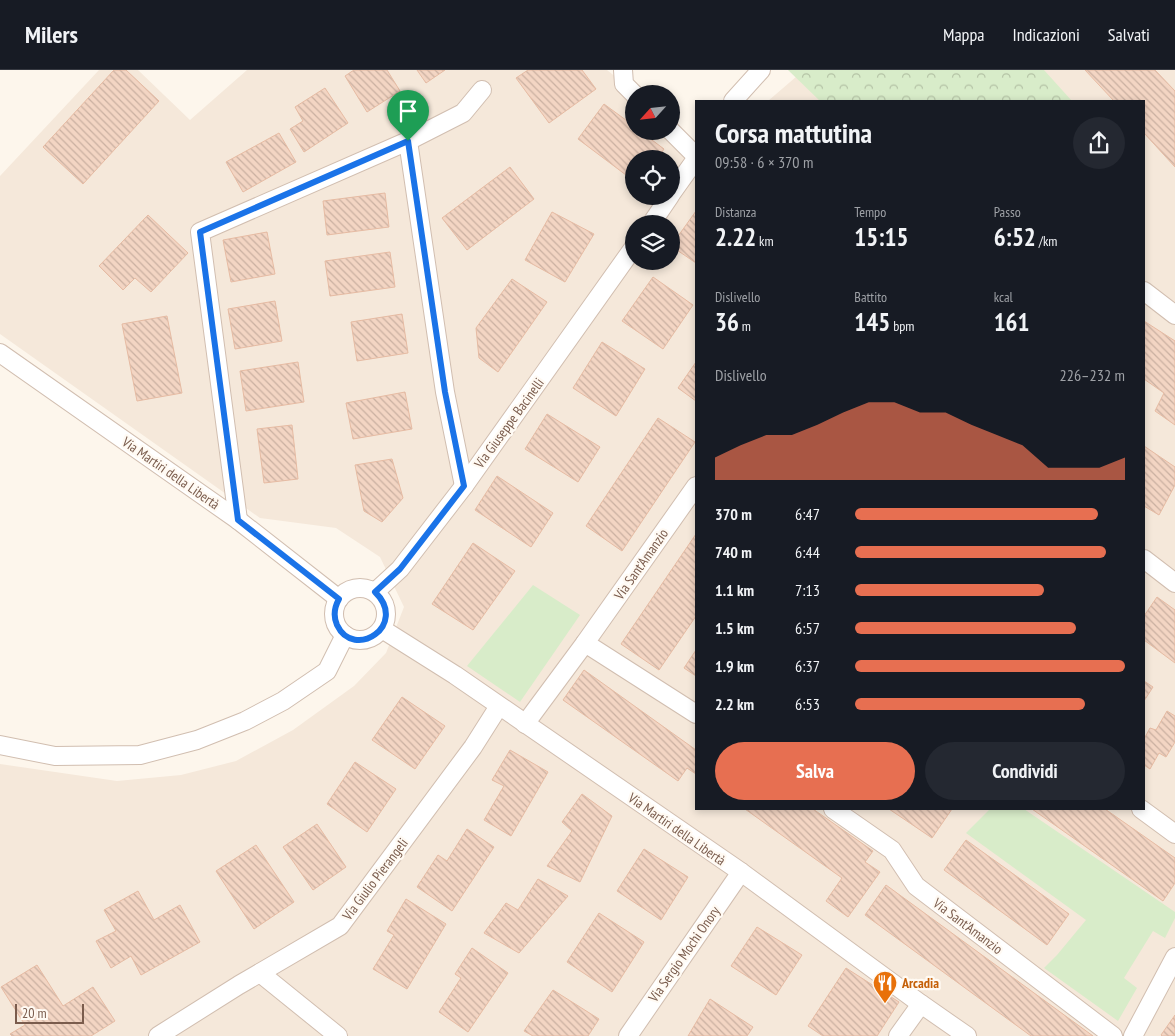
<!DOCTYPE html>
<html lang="it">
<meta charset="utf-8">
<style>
body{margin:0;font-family:"PT Sans Narrow",sans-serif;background:#242831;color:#f1f3f6;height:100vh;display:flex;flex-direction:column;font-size:19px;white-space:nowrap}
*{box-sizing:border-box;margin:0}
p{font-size:16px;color:#9ea1a6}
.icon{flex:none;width:28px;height:28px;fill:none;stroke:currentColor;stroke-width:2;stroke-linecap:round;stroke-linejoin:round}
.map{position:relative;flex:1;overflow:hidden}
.sheet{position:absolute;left:695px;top:30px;width:450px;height:710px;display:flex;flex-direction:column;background:#171b24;border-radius:0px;box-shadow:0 2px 8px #0003}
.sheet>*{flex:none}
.needle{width:32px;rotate:243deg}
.tools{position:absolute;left:625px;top:15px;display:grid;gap:10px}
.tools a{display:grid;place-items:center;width:55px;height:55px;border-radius:50%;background:#171b24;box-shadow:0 2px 8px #0003;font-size:25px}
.scale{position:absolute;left:15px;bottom:12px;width:69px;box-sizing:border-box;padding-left:5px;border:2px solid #7a5c4d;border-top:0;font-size:14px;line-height:18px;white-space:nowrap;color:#7a5c4d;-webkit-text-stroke:4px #fffaf3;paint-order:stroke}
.pin{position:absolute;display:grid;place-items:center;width:42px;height:42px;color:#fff;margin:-51px -21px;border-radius:50% 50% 50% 0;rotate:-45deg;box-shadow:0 0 5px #0007}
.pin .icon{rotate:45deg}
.round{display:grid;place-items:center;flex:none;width:52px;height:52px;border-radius:26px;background:#242831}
.headline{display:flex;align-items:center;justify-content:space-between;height:85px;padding:0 20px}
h1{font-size:28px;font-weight:700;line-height:38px}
.stats{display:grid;grid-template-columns:repeat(3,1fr);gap:8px;height:85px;padding:5px 20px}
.stats div{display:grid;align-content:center}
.stats b{font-size:25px;font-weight:700}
.stats small{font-size:14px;font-weight:400}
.stats p{font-size:14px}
.chart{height:140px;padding:10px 20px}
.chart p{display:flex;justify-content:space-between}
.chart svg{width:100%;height:90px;margin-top:5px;fill:#e76f51;opacity:.7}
.action{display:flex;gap:10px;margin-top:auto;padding:10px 20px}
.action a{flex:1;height:58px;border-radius:30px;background:#e76f51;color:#fff;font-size:20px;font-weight:700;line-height:58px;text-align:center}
.action a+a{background:#242831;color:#f1f3f6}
ul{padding:0 20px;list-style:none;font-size:16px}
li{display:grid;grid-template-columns:80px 60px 1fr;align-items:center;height:38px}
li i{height:12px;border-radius:6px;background:#e76f51}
header{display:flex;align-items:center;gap:30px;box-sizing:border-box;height:70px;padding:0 25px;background:#171b24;border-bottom:1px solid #363941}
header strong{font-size:24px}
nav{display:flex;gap:28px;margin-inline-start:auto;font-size:18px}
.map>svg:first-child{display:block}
</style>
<header>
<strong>Milers</strong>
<nav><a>Mappa</a><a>Indicazioni</a><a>Salvati</a></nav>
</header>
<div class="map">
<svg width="1175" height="966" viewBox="0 0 1175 966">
<defs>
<pattern id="park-crowns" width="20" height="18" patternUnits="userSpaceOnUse" patternTransform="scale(1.25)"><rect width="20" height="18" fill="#d8ecc9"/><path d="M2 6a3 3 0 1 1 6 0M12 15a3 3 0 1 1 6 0" fill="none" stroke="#b4c2a5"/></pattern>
<pattern id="building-back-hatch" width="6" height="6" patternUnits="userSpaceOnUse" patternTransform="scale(1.25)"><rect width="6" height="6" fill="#f3d5c3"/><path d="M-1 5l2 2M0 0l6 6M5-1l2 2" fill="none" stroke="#cab0a1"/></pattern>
</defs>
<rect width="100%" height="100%" fill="#fdf6ec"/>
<path fill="#f5e8da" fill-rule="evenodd" d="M99,0H138L190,50L247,0H607L637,24H634V61H671V52L696,72V739H1144V31H768L804,0H1175V966H0V694L117,711L181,705L236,691L293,660L354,616L386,583L404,537L380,487L336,458L260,448L0,264V106ZM634,89H671V126H634ZM634,154H671V191H634Z"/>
<g fill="#d8ecc9">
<path d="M533,515L580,545L520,632L467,596Z"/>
<path d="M990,739H1024L1175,842V848L1165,868L1153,861L1124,908L1137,918L1118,951L1044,898L1057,885L1086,850L966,763Z"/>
</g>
<path fill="url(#park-crowns)" d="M788,0H1044L1072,31H820Z"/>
<g fill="url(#building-back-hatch)" stroke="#e6bba3">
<path d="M114,0H126L159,31L83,114L43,77Z"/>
<path d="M354,0H387L400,21L367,42L345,6Z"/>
<path d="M417,0H445L426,13Z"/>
<path d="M528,0H582L596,19L549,53L516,8Z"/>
<path d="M1085,0H1155L1175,21V97L1144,63V31H1114Z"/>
<path d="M325,18L348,53L304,82L290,59L303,51L295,37Z"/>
<path d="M604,34L634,56V61H640L664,79L657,89H634V111L578,69Z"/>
<path d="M279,63L296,92L243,122L226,92Z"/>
<path d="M510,97L534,129L467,180L442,148Z"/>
<path d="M385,123L389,157L327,165L323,131Z"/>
<path d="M696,141V193L671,176Z"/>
<path d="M552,142L594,164L565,212L525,190Z"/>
<path d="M148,145L188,183L151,222L135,208L123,220L99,196Z"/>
<path d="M267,162L275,204L231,212L223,170Z"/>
<path d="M390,182L395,217L330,226L325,191Z"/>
<path d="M653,207L693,235L663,279L622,251Z"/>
<path d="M512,209L547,232L498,302L479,288L476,258Z"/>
<path d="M275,231L282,271L235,279L228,239Z"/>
<path d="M402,244L408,283L357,291L351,252Z"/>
<path d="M167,246L182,323L137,331L122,254Z"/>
<path d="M1144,251L1175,271V355L1155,341L1164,323L1144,309Z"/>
<path d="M602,272L645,299L616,346L573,318Z"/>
<path d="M298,292L304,332L246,341L240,301Z"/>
<path d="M696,292V331L678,318Z"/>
<path d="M405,322L412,359L353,369L346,333Z"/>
<path d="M547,344L600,377L578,412L525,379Z"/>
<path d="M658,348L695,372L622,481L586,456Z"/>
<path d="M292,355L298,409L264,413L257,359Z"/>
<path d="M1144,376L1175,397V415L1159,445L1144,436Z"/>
<path d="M392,389L403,428L382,452L364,441L355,395Z"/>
<path d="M497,406L553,443L531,477L475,440Z"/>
<path d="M696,464V546L659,600L621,574Z"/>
<path d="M473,473L515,501L473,560L432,534Z"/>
<path d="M1157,527L1175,540V593L1144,570V546Z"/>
<path d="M696,580V606L684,598Z"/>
<path d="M584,600L696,680V704L687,698L678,711L563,630Z"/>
<path d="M1144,611L1153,617L1144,631Z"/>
<path d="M402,627L445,656L415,699L372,670Z"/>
<path d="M1167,641L1175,646V672L1166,687L1159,683L1150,699L1144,695V669L1150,658L1156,660Z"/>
<path d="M510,680L548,702L511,766L484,750L504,716L492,710Z"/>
<path d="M355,692L396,719L367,762L327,734Z"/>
<path d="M582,724L612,746L580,812L547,796L572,761L562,752Z"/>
<path d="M745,739H813L873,781L865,792L880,802L848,847L826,831L842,808Z"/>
<path d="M889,739H952L932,768Z"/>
<path d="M1032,739H1105L1175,788V813L1163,831Z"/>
<path d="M317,754L346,797L313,820L283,777Z"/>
<path d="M467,759L494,777L452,841L417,817L438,785L447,791Z"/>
<path d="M966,770L1069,844L1047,875L944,800Z"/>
<path d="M256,775L294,832L254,859L216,801Z"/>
<path d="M644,779L688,807L661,850L617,821Z"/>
<path d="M538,809L568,826L519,883L484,863L506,833L518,840Z"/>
<path d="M886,815L1093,966H1031L865,845Z"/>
<path d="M138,821L154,850L180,835L200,872L141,905L131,886L111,898L96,871L116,861L104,840Z"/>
<path d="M406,829L446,854L407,919L373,899L394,865L387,861Z"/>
<path d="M599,843L644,872L612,922L567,892Z"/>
<path d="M757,857L802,885L776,925L731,896Z"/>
<path d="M472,878L508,903L468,962L439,942L461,908L455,904Z"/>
<path d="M37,895L63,936L93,917L115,951L91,966H12L10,964L25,955L1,917Z"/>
<path d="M846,898L899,932L877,966H823L808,956Z"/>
<path d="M553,920L599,949L588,966H533L524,961Z"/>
<path d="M710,929L753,957L747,966H688Z"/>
<path d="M1175,945V966H1162L1161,965Z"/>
</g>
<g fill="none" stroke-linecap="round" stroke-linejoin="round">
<defs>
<g id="minor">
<path d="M623,0L624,14L634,24"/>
<path d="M733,31L761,0"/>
<path d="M671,61L696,86"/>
<path d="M408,71L463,43L482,20"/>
<path d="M671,124L696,89"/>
<path d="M651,154L670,126"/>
<path d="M1144,221L1175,245"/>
<path d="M0,283L238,450L339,529"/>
<path d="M238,450L200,162L408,71L445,322L464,416"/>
<path d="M1144,489L1175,513"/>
<circle cx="360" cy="544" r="26"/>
<path d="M375,522L400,499L464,416L634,177"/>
<path d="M382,559L455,605L741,802L921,934L967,966"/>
<path d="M585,573L696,644"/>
<path d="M525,654L585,573L696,416"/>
<path d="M0,675L55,686L140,685L197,670L245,651L283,631L327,601L345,565"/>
<path d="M833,739L892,780L916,816L1113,966"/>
<path d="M1141,739L1175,764"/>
<path d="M260,903L338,966"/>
<path d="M158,966L239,915L340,856L473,677L499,636"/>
<path d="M628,966L741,802"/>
<path d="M898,966L921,934"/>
<path d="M1133,966L1175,887"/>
</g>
</defs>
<use href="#minor" stroke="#d1beb0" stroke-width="20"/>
<use href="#minor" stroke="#fff" stroke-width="18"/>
</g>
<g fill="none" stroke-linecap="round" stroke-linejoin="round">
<defs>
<path id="route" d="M408,71L445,322L464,416L400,499L375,522C409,555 354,591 337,555C333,546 334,538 339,529L238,450L200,162Z"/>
</defs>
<use href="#route" stroke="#fff" stroke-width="10"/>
<use href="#route" stroke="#1a73e8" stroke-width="6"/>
</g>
<defs>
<symbol id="restaurant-pin" viewBox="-11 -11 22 30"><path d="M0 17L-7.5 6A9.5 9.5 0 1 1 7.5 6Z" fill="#e8710a" stroke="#fffaf3"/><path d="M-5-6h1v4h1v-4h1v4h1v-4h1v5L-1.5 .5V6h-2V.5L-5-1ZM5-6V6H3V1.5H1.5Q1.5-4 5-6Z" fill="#fff"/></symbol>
</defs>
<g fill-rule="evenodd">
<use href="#restaurant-pin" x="871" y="899" width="28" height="38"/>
</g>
<g text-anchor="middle" stroke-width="4.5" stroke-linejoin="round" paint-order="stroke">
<g font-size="14" fill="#7a5c4d" stroke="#fffaf3">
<text transform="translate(509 353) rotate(-54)" y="5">Via Giuseppe Bacinelli</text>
<text transform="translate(171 403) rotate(35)" y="5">Via Martiri della Libertà</text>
<text transform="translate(641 494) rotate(-55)" y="5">Via Sant'Amanzio</text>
<text transform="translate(677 759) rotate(35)" y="5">Via Martiri della Libertà</text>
<text transform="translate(375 809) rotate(-53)" y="5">Via Giulio Pierangeli</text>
<text transform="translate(968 856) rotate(37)" y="5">Via Sant'Amanzio</text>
<text transform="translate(684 884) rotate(-55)" y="5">Via Sergio Mochi Onory</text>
</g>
<g font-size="14" font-weight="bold" fill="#c56008" stroke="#fffaf3" text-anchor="start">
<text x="902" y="918">Arcadia</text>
</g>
</g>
</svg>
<div class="tools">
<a><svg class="needle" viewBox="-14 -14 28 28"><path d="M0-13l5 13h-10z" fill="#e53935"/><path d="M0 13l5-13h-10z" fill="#9ea1a6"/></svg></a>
<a><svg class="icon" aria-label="locate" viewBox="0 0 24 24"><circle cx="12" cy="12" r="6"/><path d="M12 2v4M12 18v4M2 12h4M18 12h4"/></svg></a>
<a><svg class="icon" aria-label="layers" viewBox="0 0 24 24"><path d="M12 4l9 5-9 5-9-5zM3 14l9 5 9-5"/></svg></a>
</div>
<div class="scale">20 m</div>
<div class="pin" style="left:408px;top:71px;background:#1e9e55"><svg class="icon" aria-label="arrive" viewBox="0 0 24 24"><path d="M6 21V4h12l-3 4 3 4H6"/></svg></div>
<section class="sheet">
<div class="headline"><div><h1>Corsa mattutina</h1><p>09:58 · 6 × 370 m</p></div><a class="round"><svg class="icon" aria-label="share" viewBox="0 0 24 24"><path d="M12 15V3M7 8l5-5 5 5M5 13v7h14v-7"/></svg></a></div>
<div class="stats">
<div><p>Distanza</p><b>2.22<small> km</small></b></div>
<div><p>Tempo</p><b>15:15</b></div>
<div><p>Passo</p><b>6:52<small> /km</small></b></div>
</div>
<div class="stats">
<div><p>Dislivello</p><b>36<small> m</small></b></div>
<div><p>Battito</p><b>145<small> bpm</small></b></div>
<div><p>kcal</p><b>161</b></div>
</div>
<div class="chart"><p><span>Dislivello</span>226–232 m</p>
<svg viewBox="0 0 160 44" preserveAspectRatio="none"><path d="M0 44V33L10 27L20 22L30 22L40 17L50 11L60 6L70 6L80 11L90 11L100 17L110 22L120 27L130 38L140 38L150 38L160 33V44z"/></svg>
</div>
<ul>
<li><b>370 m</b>6:47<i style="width:90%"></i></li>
<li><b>740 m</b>6:44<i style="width:93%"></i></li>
<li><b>1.1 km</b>7:13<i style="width:70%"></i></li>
<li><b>1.5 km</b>6:57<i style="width:82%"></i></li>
<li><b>1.9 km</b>6:37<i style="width:100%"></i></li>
<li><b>2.2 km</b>6:53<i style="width:85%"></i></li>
</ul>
<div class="action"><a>Salva</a><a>Condividi</a></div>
</section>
</div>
